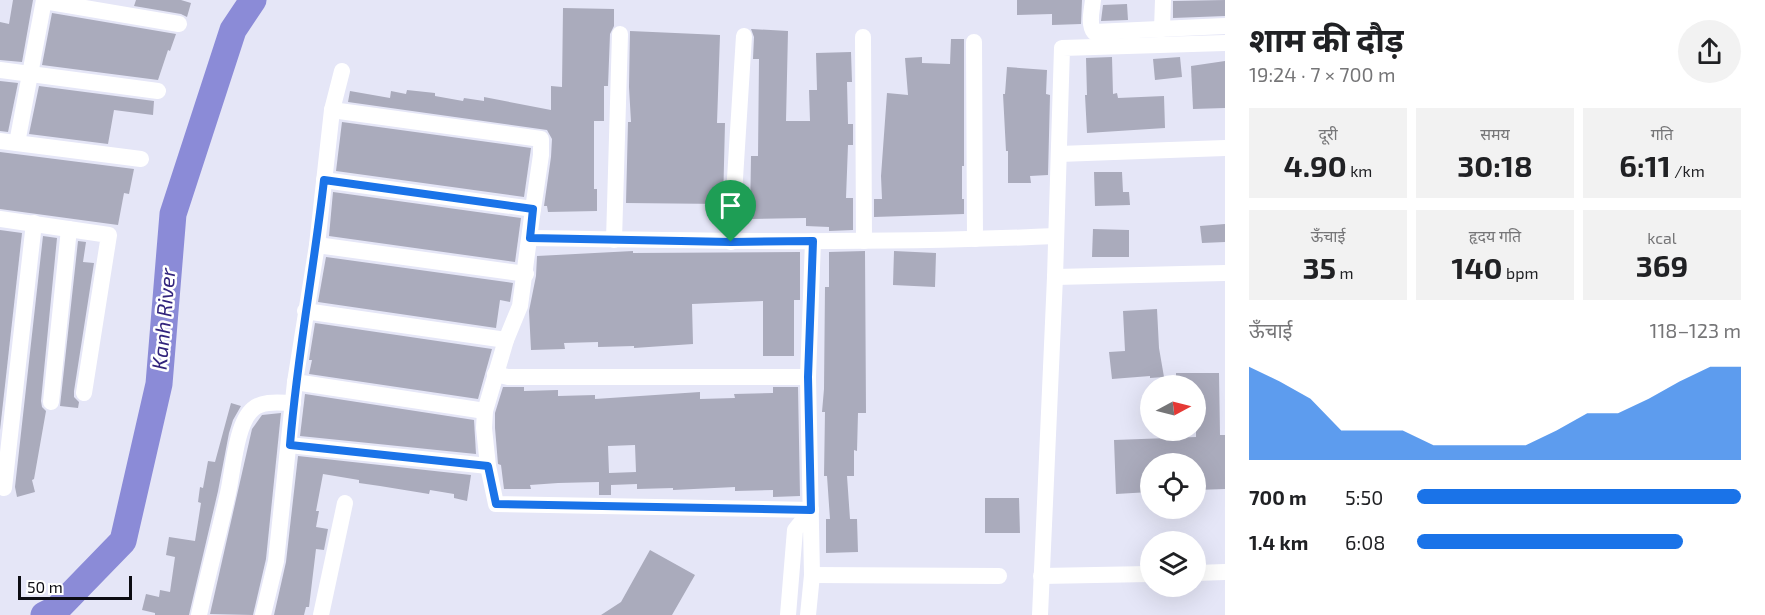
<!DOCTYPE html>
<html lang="hi">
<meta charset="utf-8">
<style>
body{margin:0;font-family:"Exo 2","Noto Sans Devanagari",sans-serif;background:#f2f2f2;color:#202124;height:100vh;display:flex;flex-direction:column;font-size:22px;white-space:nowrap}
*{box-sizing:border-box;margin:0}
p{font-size:20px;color:#757577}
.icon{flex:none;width:33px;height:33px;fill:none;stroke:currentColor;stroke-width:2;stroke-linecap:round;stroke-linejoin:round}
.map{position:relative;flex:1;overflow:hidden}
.drawer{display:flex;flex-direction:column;background:#fff;width:540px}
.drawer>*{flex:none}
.needle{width:39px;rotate:83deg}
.tools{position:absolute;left:1140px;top:375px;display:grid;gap:12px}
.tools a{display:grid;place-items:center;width:66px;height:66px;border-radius:50%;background:#fff;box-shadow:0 6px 24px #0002;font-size:30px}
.scale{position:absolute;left:18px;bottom:15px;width:114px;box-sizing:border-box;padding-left:6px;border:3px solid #0c0c12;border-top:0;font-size:16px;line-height:21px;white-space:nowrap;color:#0c0c12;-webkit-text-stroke:4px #fff;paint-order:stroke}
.pin{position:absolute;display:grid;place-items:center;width:51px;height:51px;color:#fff;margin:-62px -26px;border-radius:50% 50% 50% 0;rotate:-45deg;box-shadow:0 0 6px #0007}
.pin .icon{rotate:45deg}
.round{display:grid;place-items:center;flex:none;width:63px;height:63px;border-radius:32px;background:#f2f2f2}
.headline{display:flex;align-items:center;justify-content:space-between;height:102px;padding:0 24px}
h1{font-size:33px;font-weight:700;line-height:45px}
.figures{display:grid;grid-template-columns:repeat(3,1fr);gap:9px;height:102px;padding:6px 24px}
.figures div{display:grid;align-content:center;border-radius:0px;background:#f2f2f2;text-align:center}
.figures b{font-size:30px;font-weight:700}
.figures small{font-size:16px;font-weight:400}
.figures p{font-size:16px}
.chart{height:168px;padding:12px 24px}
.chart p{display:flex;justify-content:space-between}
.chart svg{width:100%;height:108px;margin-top:6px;fill:#1a73e8;opacity:.7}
ul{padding:0 24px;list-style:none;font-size:20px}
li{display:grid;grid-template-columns:96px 72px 1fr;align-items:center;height:45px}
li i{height:15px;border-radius:8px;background:#1a73e8}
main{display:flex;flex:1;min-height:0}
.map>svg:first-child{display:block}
</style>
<main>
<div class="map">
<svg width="1225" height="615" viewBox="0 0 1225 615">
<rect width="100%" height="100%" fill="#e5e6f7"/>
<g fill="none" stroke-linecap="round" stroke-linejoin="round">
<path stroke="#8b8bd7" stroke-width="27" d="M44,615L58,608L123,541L159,384L173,214L233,30L253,0"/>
</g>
<g fill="#aaabbc" fill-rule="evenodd">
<path d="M13,0H33L22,62L0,60V22L9,24Z"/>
<path d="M136,0H181L191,3L187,17L181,14L134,6Z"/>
<path d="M1017,0H1082L1081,24L1052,25V14L1017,15Z"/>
<path d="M1225,0V16L1173,18V1Z"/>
<path d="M1127,4L1128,20L1101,21L1103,5Z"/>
<path d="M563,8L614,9V26L610,34L608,86H604V121H594V189H597V211L548,212L547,206H544L551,157L552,139L547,130L348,102L350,91L390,98L391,91L406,94L407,90L435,93V96L463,101L464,98L484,101V97L551,110V86L562,87Z"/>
<path d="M52,13L176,34L170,51L168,50L158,80L42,65Z"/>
<path d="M751,29L788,31L786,121H810L809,90H817L816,53L851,52L852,82H847L848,124H853V145H848L846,198H853V230L829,231V227L806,226V218L750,219L751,156H758L759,59H753L754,37Z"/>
<path d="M630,31L720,35L717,123H725L723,204L626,203L628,122H631L629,87Z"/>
<path d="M951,39H964V166H962V199H964V214L874,217V199H882L881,176L887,93L908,95L905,58L922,57V63L950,64Z"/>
<path d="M1112,57L1113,94L1117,93L1118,98L1164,96L1165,128L1087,133L1085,95H1087L1086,58Z"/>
<path d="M1180,57L1182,77L1155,80L1153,59Z"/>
<path d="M1225,61V108L1193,109L1191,66Z"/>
<path d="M1007,67L1047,70L1046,94L1050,95L1048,175L1030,176L1031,183H1008V151H1006L1003,94H1005Z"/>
<path d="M0,81L18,83L8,132L0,131Z"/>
<path d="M39,86L154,101L153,115L114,110L108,144L29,134Z"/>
<path d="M342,122L531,148L524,197L336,171Z"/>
<path d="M0,152L134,169L129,194L124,193L118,225L0,209Z"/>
<path d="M1094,172H1122L1123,192H1129L1130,205L1095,206Z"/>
<path d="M333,192L521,218L515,262L329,236Z"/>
<path d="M1225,224V242L1202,243L1200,226Z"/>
<path d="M1093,229L1129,230V257H1092Z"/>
<path d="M0,230L22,233L0,430Z"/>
<path d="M43,236L57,238L41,401L42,407L46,411L34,479L32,480L35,492L17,497L15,487Z"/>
<path d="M78,241L86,242L83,262L94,263L74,391V397L79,402L78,408L60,406Z"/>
<path d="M633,251V253L800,252V300H794V356H763V301L692,304L693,344L634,348V346L598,347V342L564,343L565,349L531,350L529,311L536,276L537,256Z"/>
<path d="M865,251L866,413H858L857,451L854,450V476H847L850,519H857L858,552L826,553V519H830L827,476H824L825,412H822L824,389L825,287H829V252Z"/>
<path d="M894,251L936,253L935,287L893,285Z"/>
<path d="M326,257L513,283L510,302L500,300L496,328L318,302Z"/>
<path d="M1157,309L1159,348L1164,377L1150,378V376L1112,379L1109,352L1125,351L1123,311Z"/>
<path d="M315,323L492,349L478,399L309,374L312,360H309Z"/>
<path d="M1176,373H1219L1220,435H1225V489L1196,490V464H1150V492L1116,494L1114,440L1196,437V386H1176Z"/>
<path d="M503,387H524V391L558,390V396L595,395V399L700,392V399L735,398L734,394L773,393V387H798L800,496L773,497V490L735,491V487L673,490V488L637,489V484L611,485V495H599V482L558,483L530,485L531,489H504L501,465L498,464L495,428V413ZM635,445L636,472L609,473L608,446Z"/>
<path d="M305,394L474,420L476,454L300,436Z"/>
<path d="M231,403L241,406L233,420L229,433L218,491L189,615H155V613L142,610L146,594L159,597L160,590L170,592L175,557L166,555L169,537L195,541L201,503L198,502L200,487L203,488L208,461L215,462Z"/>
<path d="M281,413L266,559L253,615L210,614L252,429L262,415Z"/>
<path d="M298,456L471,475L467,501L454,498V494L430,490L429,494L380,486L359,483V480L323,474L316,511H319L316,527L328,529L324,550L316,549L309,607H306L304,615H274L286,562Z"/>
<path d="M985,498H1019L1020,533H985Z"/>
<path d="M650,550L695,575L672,615H601L621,602Z"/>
</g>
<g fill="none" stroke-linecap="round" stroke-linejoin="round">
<g stroke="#fff" stroke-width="16">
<path d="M1093,0C1092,10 1088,24 1094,32L1225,26"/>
<path d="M44,1L179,24"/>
<path d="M1162,29L1163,0"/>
<path d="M863,37L864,241"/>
<path d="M974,42L975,239"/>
<path d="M0,70L158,91"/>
<path d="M332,110L541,139V155L533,209"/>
<path d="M0,141L141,159"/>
<path d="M17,143L44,0"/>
<path d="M1059,154L1225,148"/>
<path d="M324,180L533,209L520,306L506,340L485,411L484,428L488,466L496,504L811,510"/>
<path d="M0,219L109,235L84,393"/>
<path d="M530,238C706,241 881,244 1056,236"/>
<path d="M614,240L620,34"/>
<path d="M731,242L744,36"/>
<path d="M317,245L526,274"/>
<path d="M1055,277L1225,273"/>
<path d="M305,311L506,340"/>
<path d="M495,374L508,377H808"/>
<path d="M295,382L485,411"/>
<path d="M51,402L69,229"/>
<path d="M289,445L488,466"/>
<path d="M4,488L34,223"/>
<path d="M1196,573L1225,572"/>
<path d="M812,575L999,576"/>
<path d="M1041,576L1150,574"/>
<path d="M199,615C208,574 219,533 228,493C233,471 236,423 253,409C263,400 281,403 293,403"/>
<path d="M263,615L276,561L295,382L317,245L332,110L342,71"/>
<path d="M321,615L345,503"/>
<path d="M788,615L795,530L811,510"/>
<path d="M808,615L812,575L808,377L813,241"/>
<path d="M1040,615L1055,277L1062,48L1225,43"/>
</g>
</g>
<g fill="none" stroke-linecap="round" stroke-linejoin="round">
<defs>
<path id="route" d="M324,180L533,209L530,238L731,242L813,241L808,377L811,510L496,504L488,466L290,445C297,356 314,269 324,180Z"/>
</defs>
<use href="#route" stroke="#fff" stroke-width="12"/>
<use href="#route" stroke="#1a73e8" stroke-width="8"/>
</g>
<g text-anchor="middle" stroke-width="5" stroke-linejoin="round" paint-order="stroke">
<g font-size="21" font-style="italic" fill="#32247c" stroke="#fff">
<text transform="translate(164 319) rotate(-85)" y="7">Kanh River</text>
</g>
</g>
</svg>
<div class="tools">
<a><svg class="needle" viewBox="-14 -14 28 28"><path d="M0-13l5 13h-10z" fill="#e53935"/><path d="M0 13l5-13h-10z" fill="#757577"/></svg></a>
<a><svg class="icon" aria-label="locate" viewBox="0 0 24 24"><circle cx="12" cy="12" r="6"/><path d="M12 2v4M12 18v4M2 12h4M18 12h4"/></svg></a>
<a><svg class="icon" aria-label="layers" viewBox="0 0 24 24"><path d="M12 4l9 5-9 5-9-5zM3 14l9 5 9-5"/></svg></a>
</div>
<div class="scale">50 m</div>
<div class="pin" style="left:731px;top:242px;background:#1e9e55"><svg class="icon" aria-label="arrive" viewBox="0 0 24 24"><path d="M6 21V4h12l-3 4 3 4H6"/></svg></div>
</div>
<section class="drawer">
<div class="headline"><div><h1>शाम की दौड़</h1><p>19:24 · 7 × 700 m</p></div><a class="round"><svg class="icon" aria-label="share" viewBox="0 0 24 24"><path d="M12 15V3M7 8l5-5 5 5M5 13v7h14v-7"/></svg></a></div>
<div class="figures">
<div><p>दूरी</p><b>4.90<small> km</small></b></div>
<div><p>समय</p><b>30:18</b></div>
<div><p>गति</p><b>6:11<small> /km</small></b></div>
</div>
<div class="figures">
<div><p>ऊँचाई</p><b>35<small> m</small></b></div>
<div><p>हृदय गति</p><b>140<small> bpm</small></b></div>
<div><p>kcal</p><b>369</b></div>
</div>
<div class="chart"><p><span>ऊँचाई</span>118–123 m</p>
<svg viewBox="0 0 160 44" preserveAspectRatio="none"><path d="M0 44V6L10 12L20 19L30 32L40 32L50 32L60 38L70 38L80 38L90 38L100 32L110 25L120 25L130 19L140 12L150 6L160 6V44z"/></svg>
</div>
<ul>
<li><b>700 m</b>5:50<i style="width:100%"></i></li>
<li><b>1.4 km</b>6:08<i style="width:82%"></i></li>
</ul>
</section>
</main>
